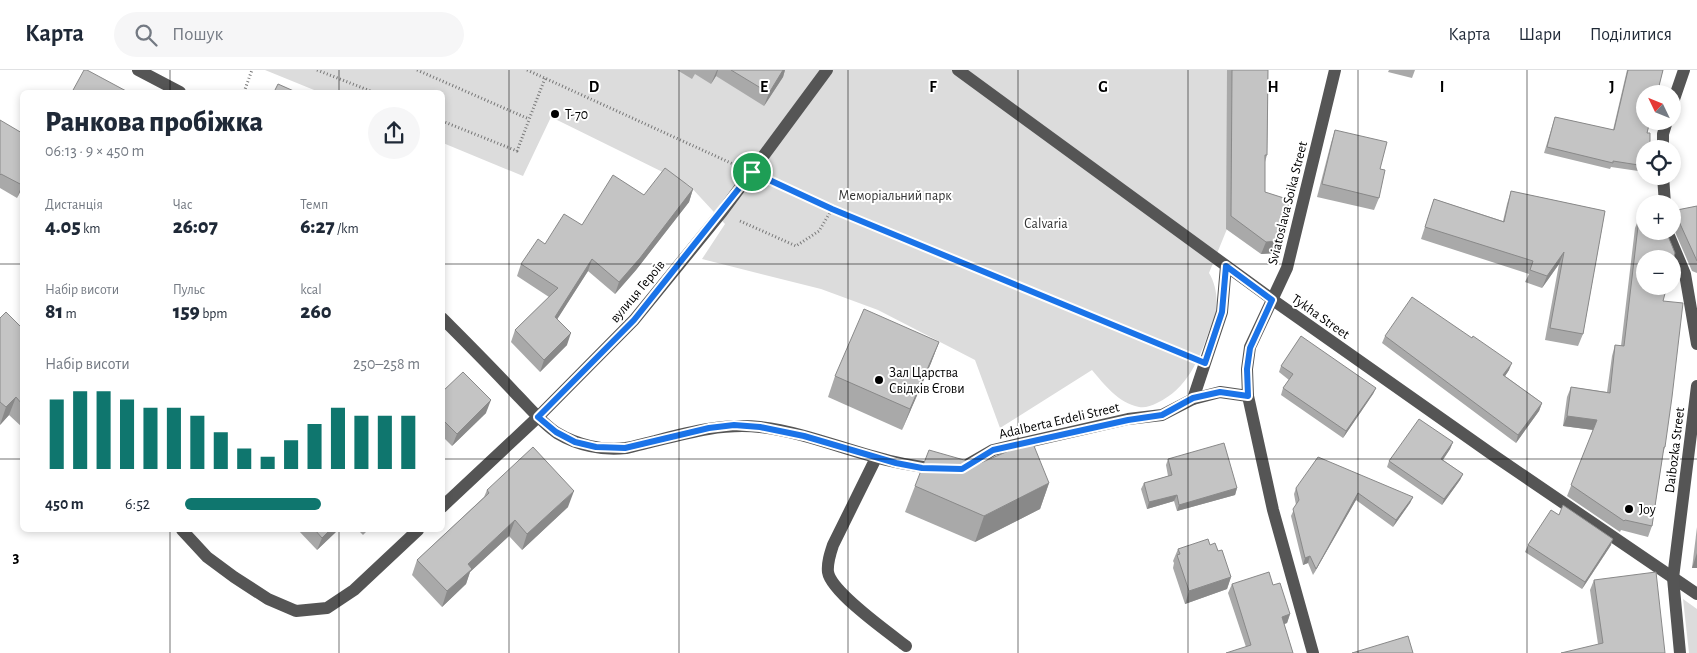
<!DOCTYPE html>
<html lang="uk">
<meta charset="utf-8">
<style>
body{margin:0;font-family:"Alegreya Sans",sans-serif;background:#f6f6f7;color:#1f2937;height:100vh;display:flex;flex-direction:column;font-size:19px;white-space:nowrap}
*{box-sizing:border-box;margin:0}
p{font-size:16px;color:#747a83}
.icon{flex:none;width:28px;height:28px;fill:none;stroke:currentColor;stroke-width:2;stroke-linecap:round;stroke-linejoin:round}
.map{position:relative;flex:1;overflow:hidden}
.side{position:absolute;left:20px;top:20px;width:425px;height:442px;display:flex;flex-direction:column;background:#fff;border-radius:8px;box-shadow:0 2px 8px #0003}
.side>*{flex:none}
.needle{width:32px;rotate:313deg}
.tools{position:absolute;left:1636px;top:15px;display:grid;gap:10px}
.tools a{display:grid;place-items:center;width:45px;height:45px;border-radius:50%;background:#fff;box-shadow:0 2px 8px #0003;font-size:25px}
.pin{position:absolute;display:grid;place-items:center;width:42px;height:42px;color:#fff;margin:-21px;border:2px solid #fff;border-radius:50%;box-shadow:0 1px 5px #0007}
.round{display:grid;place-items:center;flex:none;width:52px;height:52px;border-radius:26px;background:#f6f6f7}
.head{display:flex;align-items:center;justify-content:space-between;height:85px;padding:0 25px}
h1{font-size:28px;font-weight:800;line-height:38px}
.figures{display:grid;grid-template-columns:repeat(3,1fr);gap:8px;height:85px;padding:5px 25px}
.figures div{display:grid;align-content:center}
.figures b{font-size:21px;font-weight:800}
.figures small{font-size:14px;font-weight:400}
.figures p{font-size:14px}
.chart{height:140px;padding:10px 25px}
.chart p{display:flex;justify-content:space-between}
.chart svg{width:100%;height:90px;margin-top:5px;stroke:#0f766e;stroke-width:6}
ul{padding:0 25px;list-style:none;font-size:16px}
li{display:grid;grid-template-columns:80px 60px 1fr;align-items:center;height:38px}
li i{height:12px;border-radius:6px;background:#0f766e}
header{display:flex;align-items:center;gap:30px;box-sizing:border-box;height:70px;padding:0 25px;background:#fff;border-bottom:1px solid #e0e1e3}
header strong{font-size:24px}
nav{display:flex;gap:28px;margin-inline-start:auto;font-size:18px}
.search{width:350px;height:45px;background:#f6f6f7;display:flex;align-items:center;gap:12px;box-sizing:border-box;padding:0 18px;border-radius:28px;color:#747a83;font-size:19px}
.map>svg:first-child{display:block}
</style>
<header>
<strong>Карта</strong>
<div class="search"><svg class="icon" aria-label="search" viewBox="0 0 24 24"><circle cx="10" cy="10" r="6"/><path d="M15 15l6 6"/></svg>Пошук</div>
<nav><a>Карта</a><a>Шари</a><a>Поділитися</a></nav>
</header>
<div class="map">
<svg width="1697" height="583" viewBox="0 0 1697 583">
<rect width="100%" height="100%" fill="#fff"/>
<g fill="#dcdcdc">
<path d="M265,0H1227V159L1209,203C1216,214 1218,230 1216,243C1215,249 1211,255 1209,261C1199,290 1187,319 1157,333C1151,336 1145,338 1139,337C1118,333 1104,314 1092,300L1000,358L975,290L878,240L821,219L702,189L725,154L689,115L551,47L523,106L443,73L442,22H319Z"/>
<path d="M1683,529L1697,539V583H1689Z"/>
</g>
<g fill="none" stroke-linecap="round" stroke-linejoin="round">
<g stroke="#777" stroke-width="3" stroke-dasharray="1 2.5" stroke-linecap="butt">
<path d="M317,0L373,22"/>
<path d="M417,0L529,49"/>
<path d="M527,0L733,94"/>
<path d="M244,22L252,0"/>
<path d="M442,51L517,81L545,8"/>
<path d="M769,110L832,139L1187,286"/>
<path d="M740,151L796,176L819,161L832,139"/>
</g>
<g stroke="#555" stroke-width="12">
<path d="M138,0L180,22"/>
<path d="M958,0L1273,230L1493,385L1697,524"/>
<path d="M1672,35L1684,0"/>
<path d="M1663,79V64L1667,51"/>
<path d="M1663,106L1665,134"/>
<path d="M1667,161L1685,204L1697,274"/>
<path d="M442,248C467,273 492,298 516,324C529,337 542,353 557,363C577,375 603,381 626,378C636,376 646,373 655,371C690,362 724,353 760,357C821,364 877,396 940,398"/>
<path d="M1193,329L1222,242L1226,196"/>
<path d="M876,388L833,475C830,484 827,493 828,502C831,522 889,563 906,576"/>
<path d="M960,399L993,380L1128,349L1162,345L1193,329L1220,322L1248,326"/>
<path d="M442,437L538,347L634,250L722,142L827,0"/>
<path d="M182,460L207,487L234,507L268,529L296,541L327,538L354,520L418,460"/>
<path d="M1313,583L1273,440L1248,326L1247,299L1250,277L1287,198L1335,0"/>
<path d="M1680,583L1673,508L1697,316"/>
</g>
</g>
<g fill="#a9a9a9">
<path d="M677,0H785L783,7L764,36L716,6L711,14L695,4L692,9Z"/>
<path d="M1227,0H1268L1267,85L1265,92V122L1280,171L1276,183L1261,184L1226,159Z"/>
<path d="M1389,0H1415L1412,8L1388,2Z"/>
<path d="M1627,0H1663L1647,63L1645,79V102L1611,97L1610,99L1544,83L1555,47L1613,60Z"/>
<path d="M0,50L22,118L17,128L0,118Z"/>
<path d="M1335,60L1380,99L1379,128L1374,140L1317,127L1331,73Z"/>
<path d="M693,119L689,132L636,200L615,224L588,201L557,249L567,275L540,302L511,272L515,260L549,227L517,206L521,194L545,174L644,125Z"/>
<path d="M1511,121L1605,141L1583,264L1578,276L1545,270L1559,194L1542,218L1525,212L1529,204L1421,169L1434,129L1503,151L1507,134Z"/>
<path d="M1697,136V203L1692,201L1672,155V141Z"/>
<path d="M1639,148L1663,231L1665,377L1663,383L1652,456L1648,467L1621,460L1620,462L1567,426L1593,360L1563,356L1567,327L1571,317L1607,322L1612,286L1615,275L1621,276L1635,158Z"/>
<path d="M0,248L22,258V357L9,345L0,355Z"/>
<path d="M1385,266L1509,300L1505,306L1542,333L1539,341L1516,373L1382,273Z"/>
<path d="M939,272L931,293L902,360L828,327L835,306Z"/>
<path d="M1281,296L1376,318L1373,324L1343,368L1281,325L1283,318L1289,310L1279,302Z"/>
<path d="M442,322L486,343L452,376L442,366Z"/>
<path d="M1453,372L1450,379L1443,390L1463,404L1460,410L1442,435L1387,397L1389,391Z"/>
<path d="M1168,389L1237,418L1235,425L1177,441L1174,431L1147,439L1141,419L1144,413L1168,406L1166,395Z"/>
<path d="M1049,413L1040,439L975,472L905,442L915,416Z"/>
<path d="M1296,418L1413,427L1410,433L1393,457L1356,430L1313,505L1308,493L1303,495L1291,446L1296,435L1294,424Z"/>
<path d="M487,420L568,437L522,480L509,466L470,502L466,514L442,537L412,505L417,490L484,427Z"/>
<path d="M1559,445L1611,475L1582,519L1525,482L1528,475Z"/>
<path d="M1697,457V498H1692Z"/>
<path d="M298,460H338L317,480Z"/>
<path d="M358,460H368L363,465Z"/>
<path d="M1210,475L1218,481L1231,507L1227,519L1185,534L1173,498L1174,493L1173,491L1178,479Z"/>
<path d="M1594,510L1665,583L1598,574L1590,520Z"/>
<path d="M1232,514L1273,515L1290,544L1287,553L1284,554L1293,583L1246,577L1228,523Z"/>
</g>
<g fill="#898989">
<path d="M717,0H718L716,6L711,14Z"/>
<path d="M783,0H785L783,7L764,36L769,23Z"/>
<path d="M22,114V118L17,128Z"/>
<path d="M693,119L689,132L636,200L615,224L619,212Z"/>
<path d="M1280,171L1276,183L1261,184L1266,172Z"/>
<path d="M1564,182L1559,194L1542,218L1547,206Z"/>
<path d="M592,189L588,201L551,259L555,247Z"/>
<path d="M571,263L567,275L540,302L544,290Z"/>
<path d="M939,272L931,293L902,360L910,339Z"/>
<path d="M1512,293L1509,300L1501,312L1503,305Z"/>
<path d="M1376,318L1373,324L1343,368L1346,361Z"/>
<path d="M16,327L9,345L0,355L6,337Z"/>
<path d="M491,330L486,343L452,376L457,364Z"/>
<path d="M1542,333L1539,341L1516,373L1518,365Z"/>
<path d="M1567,346L1597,350L1594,360L1563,356Z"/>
<path d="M1453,372L1450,379L1439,395L1441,389Z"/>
<path d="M1463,404L1460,410L1442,435L1444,429Z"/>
<path d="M1049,413L1040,439L975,472L984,446Z"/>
<path d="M1237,418L1235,425L1177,441L1179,435Z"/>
<path d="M574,421L568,437L522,480L527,464Z"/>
<path d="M1358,423L1356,430L1313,505L1316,499Z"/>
<path d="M1177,425L1174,431L1147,439L1149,432Z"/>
<path d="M1413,427L1410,433L1393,457L1396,450Z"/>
<path d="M515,450L509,466L470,502L466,514L442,537L447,521L468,494Z"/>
<path d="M330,460H338L317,480L322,468Z"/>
<path d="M1613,469L1611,475L1582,519L1585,512Z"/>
<path d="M1697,483V498H1692Z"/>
<path d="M1310,486L1308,493L1303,495L1305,488Z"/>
<path d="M1231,507L1227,519L1185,534L1189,521Z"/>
<path d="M1290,544L1287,553L1279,556L1282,547Z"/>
</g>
<g fill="#c4c4c4" stroke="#898989">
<path d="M84,0H87L128,22H72Z"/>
<path d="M731,0H783L769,23Z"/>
<path d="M1232,0H1268L1267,85H1265V122L1290,130L1280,171L1266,172L1231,146Z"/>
<path d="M1628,0H1663L1657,24H1645V51H1650L1647,63H1650V79H1645V96L1613,91V93L1547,77L1555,47L1614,60Z"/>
<path d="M278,14L296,22H274Z"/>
<path d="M0,50L22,63V115L1,104L0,105Z"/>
<path d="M1335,60L1387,72L1380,99L1385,100L1379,128L1322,114Z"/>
<path d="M665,98L693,119L640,188L619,212L592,189L555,247L571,263L544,290L515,260L558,218L521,194L538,169L545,174L564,144L582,155L613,105L644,125Z"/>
<path d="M1511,121L1605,141L1583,264L1550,258L1564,182L1547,206L1530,200L1533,191L1425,157L1434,129L1504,152Z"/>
<path d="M1697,136V191L1676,145L1672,143V141Z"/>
<path d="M1645,147V161H1666L1675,183L1672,194V189H1645V216H1667L1663,231L1683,233L1672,327L1665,377H1664L1652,456L1625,450L1624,451L1571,415L1597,350L1567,346L1571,317L1610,323L1615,275L1624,276L1639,148Z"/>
<path d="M1412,227L1472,268L1473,266L1512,293L1503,305L1542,333L1518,365L1385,266Z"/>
<path d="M864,239L939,272L910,339L835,306Z"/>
<path d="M6,242L22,258V334L16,327L6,337L0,332V248Z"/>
<path d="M1301,266L1376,318L1346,361L1283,318L1293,304L1281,296Z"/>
<path d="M463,302L491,330L457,364L442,349V322Z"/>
<path d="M1419,349L1453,372L1441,389L1463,404L1444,429L1389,391Z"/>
<path d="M1032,371L1049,413L984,446L915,416L929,380L978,394Z"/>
<path d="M1224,373L1237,418L1179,435L1177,425L1149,432L1144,413L1172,405L1168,389Z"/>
<path d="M533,377L574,421L527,464L515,450L468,494L472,499L447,521L417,490L489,423L487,420Z"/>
<path d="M1318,387L1413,427L1396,450L1358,423L1316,499L1310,486L1305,488L1293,439L1299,430L1296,418Z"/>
<path d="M1563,435L1613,469L1585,512L1528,475L1551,440L1559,445Z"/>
<path d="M315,460H330L322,468Z"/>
<path d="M1208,469L1210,475L1215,473L1218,481L1222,480L1231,507L1189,521L1177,485L1180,484L1178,479Z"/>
<path d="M1269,502L1273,515L1280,513L1290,544L1282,547L1293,583H1226L1251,575L1232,514Z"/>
<path d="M1656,502L1665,583H1561L1603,573L1594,510Z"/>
<path d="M1408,566L1413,583H1352Z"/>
</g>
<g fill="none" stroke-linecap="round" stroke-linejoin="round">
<defs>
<path id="route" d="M752,102L832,139L1205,293L1222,242L1226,196L1272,230L1250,278L1247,299L1248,326L1220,322L1193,328L1162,345L1128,350L993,380L962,399L922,398L896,393L804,366L760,357L734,355L709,358L625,378L596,377L575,372L556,362L538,347L634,250Z"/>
</defs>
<use href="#route" stroke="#fff" stroke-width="10"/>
<use href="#route" stroke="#1a73e8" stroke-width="6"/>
</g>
<path fill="none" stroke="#000" stroke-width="1" stroke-opacity="0.55" d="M170,0V22M339,0V22M509,0V583M679,0V583M848,0V583M1018,0V583M1188,0V583M1358,0V583M1527,0V583M0,194H22M442,194H1645M1672,194H1697M0,389H22M442,389H1697M170,460V583M339,460V583"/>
<g fill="#000" stroke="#fff" stroke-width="2">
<circle cx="555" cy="44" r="5"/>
<circle cx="879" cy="310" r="5"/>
<circle cx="1629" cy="439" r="5"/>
</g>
<g text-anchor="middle" stroke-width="4" stroke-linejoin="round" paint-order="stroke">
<g font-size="14" fill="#000" stroke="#fff" text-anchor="start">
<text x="565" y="49">Т-70</text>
<text x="889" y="307">Зал Царства<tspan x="889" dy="16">Свідків Єгови</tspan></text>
<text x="1639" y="444">Joy</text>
</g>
<g font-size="14" fill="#333" stroke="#fff">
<text x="895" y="130">Меморіальний парк</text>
<text x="1046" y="158">Calvaria</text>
</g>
<g font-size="14" fill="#000" stroke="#fff">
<text transform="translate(1287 133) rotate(-76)" y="5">Sviatoslava Soika Street</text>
<text transform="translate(637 221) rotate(-50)" y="5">вулиця Героїв</text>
<text transform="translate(1321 246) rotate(35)" y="5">Tykha Street</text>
<text transform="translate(1059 350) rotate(-13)" y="5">Adalberta Erdeli Street</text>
<text transform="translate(1674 380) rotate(-83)" y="5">Daibozka Street</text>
</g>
</g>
<g font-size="16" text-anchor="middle" font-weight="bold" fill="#000" stroke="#fff" stroke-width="4" stroke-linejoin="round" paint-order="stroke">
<text x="594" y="22">D</text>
<text x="764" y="22">E</text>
<text x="933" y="22">F</text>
<text x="1103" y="22">G</text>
<text x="1273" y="22">H</text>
<text x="1442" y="22">I</text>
<text x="1612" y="22">J</text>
<text x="16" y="492">3</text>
</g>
</svg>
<div class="tools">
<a><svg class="needle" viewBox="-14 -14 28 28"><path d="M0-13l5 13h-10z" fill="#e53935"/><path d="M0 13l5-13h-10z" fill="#747a83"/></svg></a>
<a><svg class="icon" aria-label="locate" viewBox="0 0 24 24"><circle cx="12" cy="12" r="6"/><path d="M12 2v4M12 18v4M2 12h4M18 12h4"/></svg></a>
<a>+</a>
<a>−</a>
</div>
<div class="pin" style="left:752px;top:102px;background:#1e9e55"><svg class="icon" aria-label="arrive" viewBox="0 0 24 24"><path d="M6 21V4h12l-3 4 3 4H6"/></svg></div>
<section class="side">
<div class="head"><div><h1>Ранкова пробіжка</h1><p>06:13 · 9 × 450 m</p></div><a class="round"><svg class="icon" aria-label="share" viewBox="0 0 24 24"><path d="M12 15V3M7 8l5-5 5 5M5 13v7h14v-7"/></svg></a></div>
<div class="figures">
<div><p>Дистанція</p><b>4.05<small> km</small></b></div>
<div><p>Час</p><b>26:07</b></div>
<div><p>Темп</p><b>6:27<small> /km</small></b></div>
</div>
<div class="figures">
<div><p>Набір висоти</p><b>81<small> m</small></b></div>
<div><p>Пульс</p><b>159<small> bpm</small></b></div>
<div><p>kcal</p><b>260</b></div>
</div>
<div class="chart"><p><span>Набір висоти</span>250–258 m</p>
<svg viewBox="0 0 160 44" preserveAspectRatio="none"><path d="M5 44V10M15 44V6M25 44V6M35 44V10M45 44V14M55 44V14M65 44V18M75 44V26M85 44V34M95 44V38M105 44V30M115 44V22M125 44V14M135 44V18M145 44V18M155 44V18"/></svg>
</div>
<ul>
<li><b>450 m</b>6:52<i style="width:58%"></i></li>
</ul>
</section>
</div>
